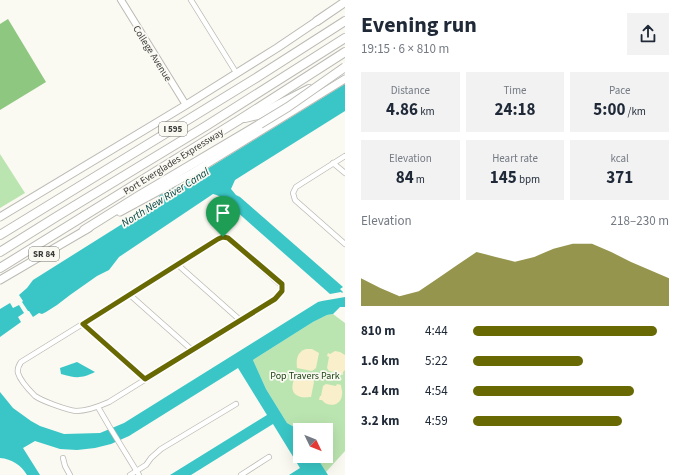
<!DOCTYPE html>
<meta charset="utf-8">
<style>
body{margin:0;font-family:"Source Sans 3",sans-serif;background:#f2f2f3;color:#1f2937;height:100vh;display:flex;flex-direction:column;font-size:15px;white-space:nowrap}
*{box-sizing:border-box;margin:0}
p{font-size:13px;color:#747a83}
.icon{flex:none;width:22px;height:22px;fill:none;stroke:currentColor;stroke-width:2;stroke-linecap:round;stroke-linejoin:round}
.map{position:relative;flex:1;overflow:hidden}
.panel{display:flex;flex-direction:column;background:#fff;width:340px}
.panel>*{flex:none}
.needle{width:26px;rotate:133deg}
.buttons{position:absolute;left:293px;top:423px;display:grid;gap:8px}
.buttons a{display:grid;place-items:center;width:40px;height:40px;border-radius:0px;background:#fff;box-shadow:0 4px 16px #0002;font-size:20px}
.pin{position:absolute;display:grid;place-items:center;width:34px;height:34px;color:#fff;margin:-41px -17px;border-radius:50% 50% 50% 0;rotate:-45deg;box-shadow:0 0 4px #0007}
.pin .icon{rotate:45deg}
.round{display:grid;place-items:center;flex:none;width:42px;height:42px;border-radius:0px;background:#f2f2f3}
.head{display:flex;align-items:center;justify-content:space-between;height:68px;padding:0 16px}
h1{font-size:22px;font-weight:700;line-height:30px}
.stats{display:grid;grid-template-columns:repeat(3,1fr);gap:6px;height:68px;padding:4px 16px}
.stats div{display:grid;align-content:center;border-radius:0px;background:#f2f2f3;text-align:center}
.stats b{font-size:17px;font-weight:700}
.stats small{font-size:11px;font-weight:400}
.stats p{font-size:11px}
.chart{height:112px;padding:8px 16px}
.chart p{display:flex;justify-content:space-between}
.chart svg{width:100%;height:72px;margin-top:4px;fill:#696904;opacity:.7}
ul{padding:0 16px;list-style:none;font-size:13px}
li{display:grid;grid-template-columns:64px 48px 1fr;align-items:center;height:30px}
li i{height:10px;border-radius:5px;background:#696904}
main{display:flex;flex:1;min-height:0}
.map>svg:first-child{display:block}
</style>
<main>
<div class="map">
<svg width="345" height="475" viewBox="0 0 345 475">
<rect width="100%" height="100%" fill="#faf9f2"/>
<g fill="#bbe5b0">
<path d="M0,154L25,193L0,208Z"/>
<path d="M333,314L345,323V451L326,472L316,456H326V430H300V432L298,429L287,423L266,389L253,360L313,322L327,315Z"/>
</g>
<path fill="#8ec77f" d="M8,19L46,82L0,110V24Z"/>
<g fill="#f9efca">
<path d="M306,349H312L319,353L316,368L312,371L297,368C296,359 297,352 306,349Z"/>
<path d="M335,351L340,352L345,355V370L343,372V375L339,374V373L329,371L327,368L329,357L327,356L328,353L330,354Z"/>
<path d="M296,375L312,378L314,382L311,397C308,397 304,398 301,397C289,394 292,383 296,375Z"/>
<path d="M326,384L336,386L337,384L341,385C341,389 343,391 342,395C341,406 328,408 322,400H319L320,396H321L323,386Z"/>
</g>
<g fill="#3ac6c6">
<path d="M345,84V111L235,180L231,189L236,195L240,197L343,287L340,289L343,292L342,293L341,292L330,294L236,211L235,209C228,204 223,196 213,194L119,257L109,270L97,276L70,295L57,305L46,312L42,314L39,313L33,317L29,311H28L22,302L23,301L19,295L27,288L33,280L154,204L157,201L160,195L199,174Z"/>
<path d="M345,297V307H340L333,314L327,315L313,322L253,360L266,389L287,423L298,429L300,432V456H316L328,475H289L300,468L273,424L191,475H170L267,415L238,368L129,436L111,444L95,448L77,450L60,449L35,441L23,448L40,475H27C21,465 12,459 0,458V392L13,408L31,421L40,426L64,434L100,433L124,423L318,302L322,301Z"/>
<path d="M10,303L13,308L19,305L24,313L18,317L21,322L0,337V309Z"/>
<path d="M77,362L95,372C81,379 75,378 61,374L60,368Z"/>
</g>
<g fill="none" stroke-linecap="round" stroke-linejoin="round">
<defs>
<g id="minor">
<path d="M191,0L237,74"/>
<path d="M345,156L296,187L293,193L295,200L345,244"/>
<path d="M333,163L345,173"/>
<path d="M223,237L228,238L281,285L282,291L275,299L109,402C100,406 85,411 76,411C67,410 42,401 35,396C30,391 20,380 18,373C17,369 19,365 21,362L178,265L218,239Z"/>
<path d="M178,265L240,320"/>
<path d="M130,295L192,350"/>
<path d="M83,324L145,379"/>
<path d="M98,407L109,426L139,475"/>
<path d="M63,458L65,466L70,475"/>
<path d="M130,475L146,465L151,458L161,449L236,404"/>
<path d="M241,475L269,457"/>
</g>
<path id="tertiary" d="M121,0L186,105"/>
<g id="primary">
<path d="M120,212L192,173L345,79"/>
<path d="M0,217L186,105L277,48L320,19"/>
<path d="M0,280L89,228"/>
</g>
<g id="motorway">
<path d="M317,21L345,2"/>
<path d="M245,118L258,115L309,89"/>
<path d="M84,230L140,195L260,124"/>
<path d="M0,235L256,78L345,21"/>
<path d="M0,252L56,217L206,126L345,38"/>
<path d="M0,268L239,120L345,52"/>
</g>
</defs>
<use href="#minor" stroke="#bbbab4" stroke-width="6"/>
<use href="#tertiary" stroke="#bbbab4" stroke-width="8"/>
<use href="#primary" stroke="#bbbab4" stroke-width="9"/>
<use href="#motorway" stroke="#bbbab4" stroke-width="10"/>
<use href="#minor" stroke="#fff" stroke-width="4.5"/>
<use href="#tertiary" stroke="#fff" stroke-width="6"/>
<use href="#primary" stroke="#fff" stroke-width="7"/>
<use href="#motorway" stroke="#fff" stroke-width="8"/>
<defs>
<path id="motorway-bridge" d="M260,124L288,107L345,67"/>
</defs>
<use href="#motorway-bridge" stroke="#bbbab4" stroke-width="10" stroke-linecap="butt"/>
<use href="#motorway-bridge" stroke="#fff" stroke-width="8"/>
</g>
<g fill="none" stroke-linecap="round" stroke-linejoin="round">
<defs>
<path id="route" d="M223,237L228,238L282,284V291L275,299L145,379L83,324L218,239Z"/>
</defs>
<use href="#route" stroke="#fff" stroke-width="8"/>
<use href="#route" stroke="#696904" stroke-width="5"/>
</g>
<g text-anchor="middle" stroke-width="3.5" stroke-linejoin="round" paint-order="stroke">
<g fill="#faf9f2" stroke="#747470" stroke-width="1">
<rect x="159" y="122" width="28" height="14" rx="3"/>
<rect x="29" y="247" width="30" height="14" rx="3"/>
</g>
<g font-size="9" font-weight="bold" fill="#3b3b38">
<text x="173" y="132">I 595</text>
<text x="44" y="257">SR 84</text>
</g>
<g font-size="10" fill="#3b3b38" stroke="#faf9f2">
<text transform="translate(153 53) rotate(58)" y="4">College Avenue</text>
<text transform="translate(173 161) rotate(-32)" y="4">Port Everglades Expressway</text>
</g>
<g font-size="10" fill="#1c4212" stroke="#faf9f2">
<text x="305" y="379">Pop Travers Park</text>
</g>
<g font-size="11" font-style="italic" fill="#014242" stroke="#faf9f2">
<text transform="translate(165 197) rotate(-32)" y="4">North New River Canal</text>
</g>
</g>
</svg>
<div class="buttons">
<a><svg class="needle" viewBox="-14 -14 28 28"><path d="M0-13l5 13h-10z" fill="#e53935"/><path d="M0 13l5-13h-10z" fill="#747a83"/></svg></a>
</div>
<div class="pin" style="left:223px;top:237px;background:#1e9e55"><svg class="icon" aria-label="arrive" viewBox="0 0 24 24"><path d="M6 21V4h12l-3 4 3 4H6"/></svg></div>
</div>
<section class="panel">
<div class="head"><div><h1>Evening run</h1><p>19:15 · 6 × 810 m</p></div><a class="round"><svg class="icon" aria-label="share" viewBox="0 0 24 24"><path d="M12 15V3M7 8l5-5 5 5M5 13v7h14v-7"/></svg></a></div>
<div class="stats">
<div><p>Distance</p><b>4.86<small> km</small></b></div>
<div><p>Time</p><b>24:18</b></div>
<div><p>Pace</p><b>5:00<small> /km</small></b></div>
</div>
<div class="stats">
<div><p>Elevation</p><b>84<small> m</small></b></div>
<div><p>Heart rate</p><b>145<small> bpm</small></b></div>
<div><p>kcal</p><b>371</b></div>
</div>
<div class="chart"><p><span>Elevation</span>218–230 m</p>
<svg viewBox="0 0 160 44" preserveAspectRatio="none"><path d="M0 44V27L10 33L20 38L30 35L40 27L50 19L60 11L70 14L80 17L90 14L100 9L110 6L120 6L130 11L140 17L150 22L160 27V44z"/></svg>
</div>
<ul>
<li><b>810 m</b>4:44<i style="width:94%"></i></li>
<li><b>1.6 km</b>5:22<i style="width:56%"></i></li>
<li><b>2.4 km</b>4:54<i style="width:82%"></i></li>
<li><b>3.2 km</b>4:59<i style="width:76%"></i></li>
</ul>
</section>
</main>
